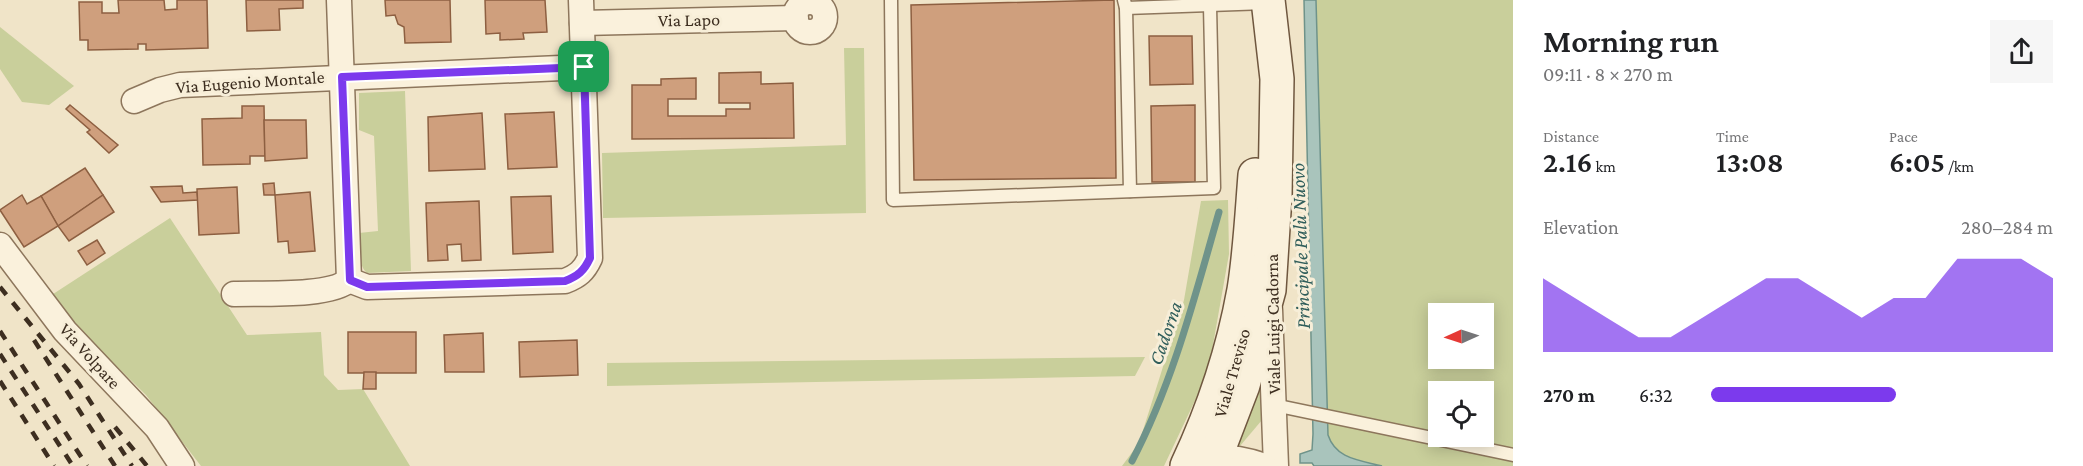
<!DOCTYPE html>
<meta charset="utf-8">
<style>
body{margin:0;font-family:"Crimson Pro",serif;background:#f6f6f6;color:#202124;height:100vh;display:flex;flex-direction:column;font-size:22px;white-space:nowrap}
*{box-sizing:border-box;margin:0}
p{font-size:20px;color:#757577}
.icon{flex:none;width:33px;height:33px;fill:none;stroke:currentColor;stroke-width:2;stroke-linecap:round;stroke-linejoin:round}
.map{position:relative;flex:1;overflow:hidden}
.details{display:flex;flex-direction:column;background:#fff;width:570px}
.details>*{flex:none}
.needle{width:39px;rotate:267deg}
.fabs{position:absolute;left:1428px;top:303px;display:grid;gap:12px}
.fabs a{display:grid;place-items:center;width:66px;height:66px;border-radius:0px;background:#fff;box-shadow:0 3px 15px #0003;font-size:30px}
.pin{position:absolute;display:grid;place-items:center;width:51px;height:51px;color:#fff;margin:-26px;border-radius:12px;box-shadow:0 3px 9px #0006}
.round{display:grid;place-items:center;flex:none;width:63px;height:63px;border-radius:0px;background:#f6f6f6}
.overview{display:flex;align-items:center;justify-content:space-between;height:102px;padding:0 30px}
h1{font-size:33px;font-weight:600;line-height:45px}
.metrics{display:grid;grid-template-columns:repeat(3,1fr);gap:9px;height:102px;padding:6px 30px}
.metrics div{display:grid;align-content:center}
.metrics b{font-size:30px;font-weight:600}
.metrics small{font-size:16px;font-weight:400}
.metrics p{font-size:16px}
.chart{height:168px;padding:12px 30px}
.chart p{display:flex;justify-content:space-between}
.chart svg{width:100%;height:108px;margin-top:6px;fill:#7c3aed;opacity:.7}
ul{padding:0 30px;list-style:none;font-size:20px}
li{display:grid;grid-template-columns:96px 72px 1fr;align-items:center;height:45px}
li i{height:15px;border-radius:8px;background:#7c3aed}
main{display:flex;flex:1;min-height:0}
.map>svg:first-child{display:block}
</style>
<main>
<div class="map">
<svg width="1513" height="466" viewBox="0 0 1513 466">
<rect width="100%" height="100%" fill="#f0e4c8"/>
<g fill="#c9cf9b" fill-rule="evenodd">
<path d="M1316,0H1513V466H1328ZM1438,314H1484V358H1438ZM1438,392H1484V436H1438Z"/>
<path d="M0,27L74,86L49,105L22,102L0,69Z"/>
<path d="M844,48H864L866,213L603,218L602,153L846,145Z"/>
<path d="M405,91L411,271L367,273C357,264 360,246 359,233L378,231L374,136L359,130V93Z"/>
<path d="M1228,200L1229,254L1208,373L1164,466H1122L1139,443L1184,300L1201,201Z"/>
<path d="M170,218L247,335L321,332L324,375L338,390L363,389L410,466H201L146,395L47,298Z"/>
<path d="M1145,357L1135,376L607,386V363Z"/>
<path d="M1262,360V420L1240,446L1227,444Z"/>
</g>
<path fill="#a9c4bc" stroke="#6f938a" stroke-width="1.5" d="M1304,0H1316L1328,435C1336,459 1359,460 1382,466H1314L1312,463H1300V454L1312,450L1313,434Z"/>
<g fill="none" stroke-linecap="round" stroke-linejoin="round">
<path stroke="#6f938a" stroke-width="7" d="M1132,461C1173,383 1195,296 1219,212"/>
</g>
<g fill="#cf9f7d" stroke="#8d5f41" stroke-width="1.5">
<path d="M118,0H164L165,10L177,9V0H207L208,48L146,50V44H138V49L88,50V40H80L79,2H102V13H119Z"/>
<path d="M246,0H303V8L279,9L280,30L247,31Z"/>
<path d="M385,0H450L451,42L405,43L404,27L398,24L395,15L386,16Z"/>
<path d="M485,0H545L547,32L523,33L524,39L500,40V33L486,34Z"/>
<path d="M1114,0L1116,178L914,180L911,5Z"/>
<path d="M1149,36H1192L1193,84L1150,85Z"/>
<path d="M761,72V84L793,83L794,138L632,139V85H661V79L696,78V99H668V116H726V109H750V103H719V73Z"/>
<path d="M70,105L118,145L109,153L87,132L90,130L66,109Z"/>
<path d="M1195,105V182H1152L1151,106Z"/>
<path d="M242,106H264L265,156H250V164L203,165L202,119L242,118Z"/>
<path d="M554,112L557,167L508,169L505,114Z"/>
<path d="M482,113L485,169L429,171L428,117Z"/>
<path d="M264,120H306L307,158L265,161Z"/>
<path d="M85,168L103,195L58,226L41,196Z"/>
<path d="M274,183L275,195H264L263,184Z"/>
<path d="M182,186L183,193L197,192L198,200L161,202L151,187Z"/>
<path d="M237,187L239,233L199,235L197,189Z"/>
<path d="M310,192L315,251L289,253L288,241L278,242L275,195Z"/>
<path d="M22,195L27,204L41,196L58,226L24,247L0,210Z"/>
<path d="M103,195L114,212L69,241L58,226Z"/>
<path d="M551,196L553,252L513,254L511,197Z"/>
<path d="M479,201L481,260L462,261L461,244L447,245L448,260L428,261L426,203Z"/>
<path d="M97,240L105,253L87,265L78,251Z"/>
<rect x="348" y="332" width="68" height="41"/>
<path d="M483,333L484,372H445L444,335Z"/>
<path d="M577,340L578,375L520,377L519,342Z"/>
<path d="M364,372H376V389H363Z"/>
</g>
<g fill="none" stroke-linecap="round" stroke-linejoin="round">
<defs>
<g id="service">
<path d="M891,0L893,200L1214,188L1210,6"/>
<path d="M1124,0L1126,8L1130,191"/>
<path d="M1126,8L1266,3"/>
<path d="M1274,405L1513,455"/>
</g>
<g id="minor">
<path d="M339,0L349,280"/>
<circle cx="810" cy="17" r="15"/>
<path d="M582,23L796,18"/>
<path d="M134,101L160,90L180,85L584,67"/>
<path d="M0,245L65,331L157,428L182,466"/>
<path d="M234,294C261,293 331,297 349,280L367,287L565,281C578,276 584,271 590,258L581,0"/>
<path d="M1270,310L1276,466"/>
<path d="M1203,462L1205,457C1226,456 1245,459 1265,466"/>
</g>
<g id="secondary">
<path d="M1187,466C1213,411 1233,351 1244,290C1250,253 1252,213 1255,175"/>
<path d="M1212,466L1243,385L1269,290L1275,196L1277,79L1268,0"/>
</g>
</defs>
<use href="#service" stroke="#8d765c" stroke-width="15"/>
<use href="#minor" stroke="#8d765c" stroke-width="27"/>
<use href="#secondary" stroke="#6f573f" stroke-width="36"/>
<use href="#service" stroke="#faf1dc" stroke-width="12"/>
<use href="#minor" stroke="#faf1dc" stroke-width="24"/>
<use href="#secondary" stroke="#faf1dc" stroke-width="33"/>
<g stroke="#3d2e20" stroke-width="4.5" stroke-dasharray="10 10" stroke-linecap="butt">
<path d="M0,287L79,384L132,466"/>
<path d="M0,331L87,466"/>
<path d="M34,340L115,466"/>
<path d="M0,354L73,466"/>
<path d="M0,381L54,466"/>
<path d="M115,427L147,466"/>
</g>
</g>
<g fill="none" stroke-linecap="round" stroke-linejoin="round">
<defs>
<path id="route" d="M584,67L590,258C584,271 578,276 565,281L367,287L350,280L342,77Z"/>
</defs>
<use href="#route" stroke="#fff" stroke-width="12"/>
<use href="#route" stroke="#7c3aed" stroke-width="8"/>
</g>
<g text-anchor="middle" stroke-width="6" stroke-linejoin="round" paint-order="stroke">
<g font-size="18" fill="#3d2e20" stroke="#f7eed8">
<text transform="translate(689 20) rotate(-1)" y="6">Via Lapo</text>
<text transform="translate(250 82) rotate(-4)" y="6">Via Eugenio Montale</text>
<text transform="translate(1273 324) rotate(-91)" y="6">Viale Luigi Cadorna</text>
<text transform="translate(90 356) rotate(48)" y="6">Via Volpare</text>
<text transform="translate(1232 373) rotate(-74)" y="6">Viale Treviso</text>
</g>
<g font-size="20" font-style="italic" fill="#2f5d5a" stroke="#f7eed8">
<text transform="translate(1300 246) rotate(-92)" y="7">Principale Palù Nuovo</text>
<text transform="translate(1165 333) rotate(-71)" y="7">Cadorna</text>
</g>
</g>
</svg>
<div class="fabs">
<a><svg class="needle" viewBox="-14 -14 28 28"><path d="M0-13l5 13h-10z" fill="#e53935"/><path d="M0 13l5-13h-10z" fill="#757577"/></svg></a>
<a><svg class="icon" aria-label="locate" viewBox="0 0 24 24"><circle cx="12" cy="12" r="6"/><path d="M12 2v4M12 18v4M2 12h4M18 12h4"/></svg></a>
</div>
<div class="pin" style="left:584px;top:67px;background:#1e9e55"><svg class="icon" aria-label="arrive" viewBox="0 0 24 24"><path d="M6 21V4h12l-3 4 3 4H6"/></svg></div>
</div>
<section class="details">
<div class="overview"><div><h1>Morning run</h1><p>09:11 · 8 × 270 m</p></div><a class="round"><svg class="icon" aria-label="share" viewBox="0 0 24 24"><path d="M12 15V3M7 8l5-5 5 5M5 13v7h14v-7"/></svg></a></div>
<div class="metrics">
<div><p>Distance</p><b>2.16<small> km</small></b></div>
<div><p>Time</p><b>13:08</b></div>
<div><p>Pace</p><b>6:05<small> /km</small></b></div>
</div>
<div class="chart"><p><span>Elevation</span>280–284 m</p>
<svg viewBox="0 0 160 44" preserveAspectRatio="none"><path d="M0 44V14L10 22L20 30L30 38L40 38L50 30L60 22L70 14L80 14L90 22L100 30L110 22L120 22L130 6L140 6L150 6L160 14V44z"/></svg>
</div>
<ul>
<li><b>270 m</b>6:32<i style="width:54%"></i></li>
</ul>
</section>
</main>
